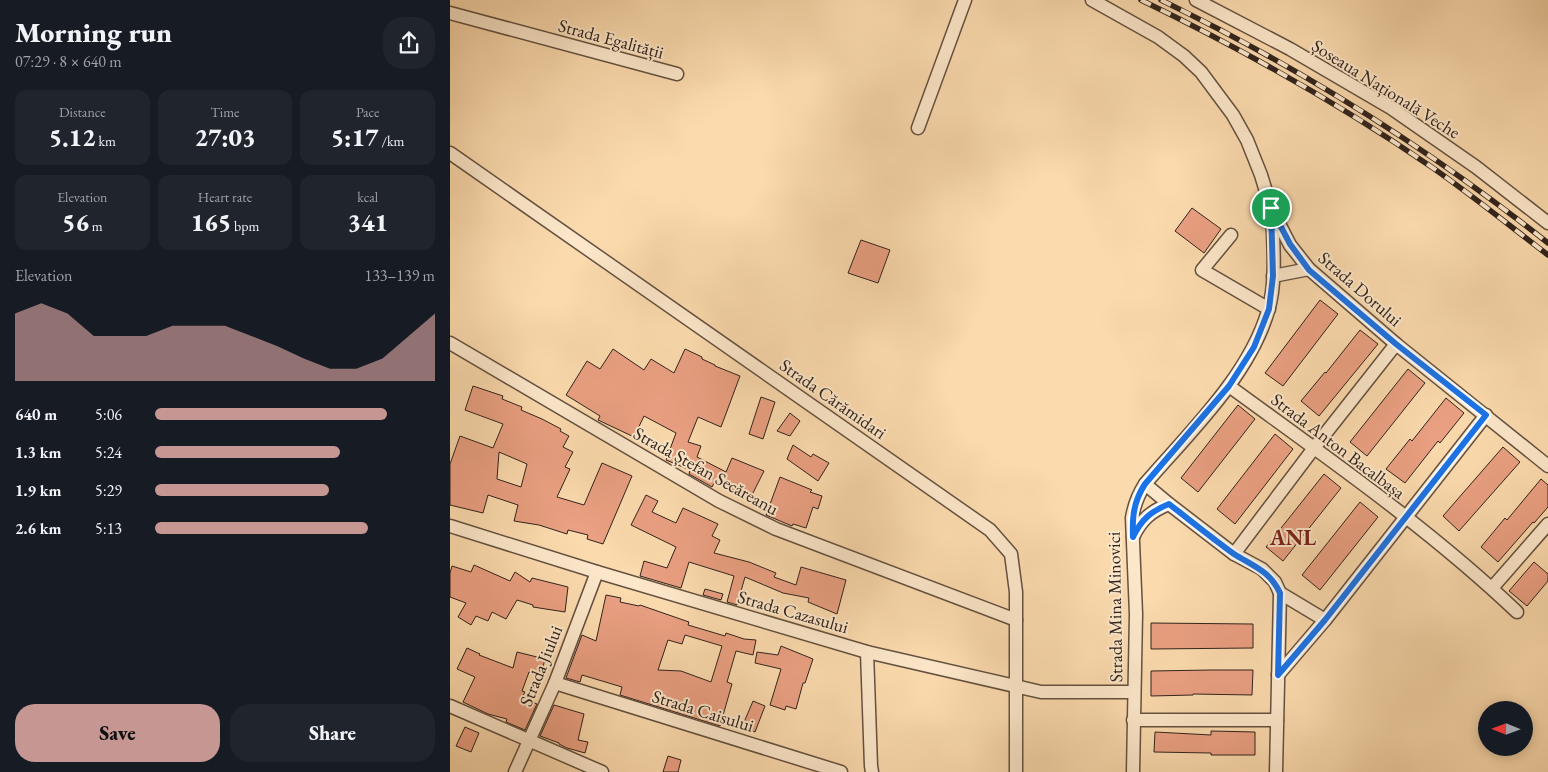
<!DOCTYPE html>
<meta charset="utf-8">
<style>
body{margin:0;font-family:"EB Garamond",serif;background:#20242c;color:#f1f3f6;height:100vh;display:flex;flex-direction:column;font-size:19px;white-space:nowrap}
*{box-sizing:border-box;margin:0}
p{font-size:16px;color:#9ea1a6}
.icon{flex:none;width:28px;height:28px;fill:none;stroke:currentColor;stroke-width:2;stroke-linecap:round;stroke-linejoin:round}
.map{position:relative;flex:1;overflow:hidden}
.side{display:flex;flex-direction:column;background:#171b24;width:450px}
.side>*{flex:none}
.needle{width:32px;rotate:271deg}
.controls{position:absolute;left:1028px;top:701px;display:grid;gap:10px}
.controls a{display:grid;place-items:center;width:55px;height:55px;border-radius:50%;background:#171b24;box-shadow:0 2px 12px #0003;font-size:25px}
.pin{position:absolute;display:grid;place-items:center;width:42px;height:42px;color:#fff;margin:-21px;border:2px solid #fff;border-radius:50%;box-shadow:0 1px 5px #0007}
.round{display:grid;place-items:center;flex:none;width:52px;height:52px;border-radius:20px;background:#20242c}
.head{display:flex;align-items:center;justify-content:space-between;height:85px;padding:0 15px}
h1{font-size:28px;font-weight:800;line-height:38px}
.stats{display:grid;grid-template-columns:repeat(3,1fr);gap:8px;height:85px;padding:5px 15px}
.stats div{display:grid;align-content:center;border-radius:12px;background:#20242c;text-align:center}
.stats b{font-size:25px;font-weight:800}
.stats small{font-size:14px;font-weight:400}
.stats p{font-size:14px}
.chart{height:140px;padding:10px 15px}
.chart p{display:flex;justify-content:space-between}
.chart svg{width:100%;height:90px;margin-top:5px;fill:#c59692;opacity:.7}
.cta{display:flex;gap:10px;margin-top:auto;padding:10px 15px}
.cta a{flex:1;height:58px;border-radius:20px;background:#c59692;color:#111;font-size:20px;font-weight:800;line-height:58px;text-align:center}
.cta a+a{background:#20242c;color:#f1f3f6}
ul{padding:0 15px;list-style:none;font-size:16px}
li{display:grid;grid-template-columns:80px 60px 1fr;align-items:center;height:38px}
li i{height:12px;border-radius:6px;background:#c59692}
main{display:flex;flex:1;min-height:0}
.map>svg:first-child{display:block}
</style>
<main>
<section class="side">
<div class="head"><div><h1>Morning run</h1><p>07:29 · 8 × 640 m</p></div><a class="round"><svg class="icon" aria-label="share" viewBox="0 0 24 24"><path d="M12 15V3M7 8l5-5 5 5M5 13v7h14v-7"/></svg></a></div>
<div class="stats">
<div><p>Distance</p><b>5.12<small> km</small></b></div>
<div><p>Time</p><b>27:03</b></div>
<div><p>Pace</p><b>5:17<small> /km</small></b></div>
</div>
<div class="stats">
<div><p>Elevation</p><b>56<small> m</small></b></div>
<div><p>Heart rate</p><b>165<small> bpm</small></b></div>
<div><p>kcal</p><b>341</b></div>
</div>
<div class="chart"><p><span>Elevation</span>133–139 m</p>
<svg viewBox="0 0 160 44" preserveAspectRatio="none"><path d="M0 44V11L10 6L20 11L30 22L40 22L50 22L60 17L70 17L80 17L90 22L100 27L110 33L120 38L130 38L140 33L150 22L160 11V44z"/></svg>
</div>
<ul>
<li><b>640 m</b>5:06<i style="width:83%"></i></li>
<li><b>1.3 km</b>5:24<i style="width:66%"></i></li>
<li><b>1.9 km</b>5:29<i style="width:62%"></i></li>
<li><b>2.6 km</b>5:13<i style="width:76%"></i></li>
</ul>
<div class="cta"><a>Save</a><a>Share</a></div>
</section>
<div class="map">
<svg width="1098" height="772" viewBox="0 0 1098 772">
<rect width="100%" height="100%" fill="#fbdaad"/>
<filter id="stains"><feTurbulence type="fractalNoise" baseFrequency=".004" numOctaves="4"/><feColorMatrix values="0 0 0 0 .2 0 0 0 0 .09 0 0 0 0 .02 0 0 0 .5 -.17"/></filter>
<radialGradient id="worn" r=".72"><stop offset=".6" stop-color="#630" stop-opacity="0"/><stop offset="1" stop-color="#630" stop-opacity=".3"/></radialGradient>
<g fill="#eaa082" stroke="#31231c" fill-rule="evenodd">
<path d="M742,208L771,229L754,253L725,231Z"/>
<path d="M411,240L440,250L428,283L398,273Z"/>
<path d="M870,300L888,314L833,386L815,373Z"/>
<path d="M910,330L928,344L869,416L851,401L875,372L876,373Z"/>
<path d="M163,349L194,370L201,359L224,373L235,349L252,357V359L265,365V366L290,376L271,427L248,417L238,442L251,446L247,457L276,472L282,458L314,471L299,501L288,495L290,493L265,481L262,487L239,474L240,470L216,460L226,433L194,416L184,437L148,420L150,416L116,395L137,361L150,369Z"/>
<path d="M958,369L975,383L917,456L900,442Z"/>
<path d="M23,386L53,396L52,399L72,407L71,410L92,419L111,429L110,431L119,436L113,447L123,452L115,467L120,469L107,497L134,505L152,463L182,476L153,544L137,539L138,535L118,530L117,534L89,525L64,521L68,505L38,495L33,513L0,505V464L10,436L43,448L53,424L15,410ZM49,452L77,464L71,487L47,479Z"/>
<path d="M311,397L325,402L313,439L299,434Z"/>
<path d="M996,398L1014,413L990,443L988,441L955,483L936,469L960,439L962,441Z"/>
<path d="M788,405L805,419L748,492L731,478Z"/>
<path d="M340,413L350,421L340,436L327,431Z"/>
<path d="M825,434L843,449L785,524L767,509Z"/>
<path d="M343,445L361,457L363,454L379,463L368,481L337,459Z"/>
<path d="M1053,447L1070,462L1009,531L993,516Z"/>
<path d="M874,474L891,488L833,561L816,547Z"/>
<path d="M330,477L362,490L360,492L372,496L368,509L363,507L356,528L343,524L342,526L316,515Z"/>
<path d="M1091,479L1098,485V507L1084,523L1083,522L1048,562L1031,547L1055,518L1057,520Z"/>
<path d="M196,495L208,501L202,512L226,523L233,508L268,524L262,536L270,540L264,553L299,562L326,573L324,577L346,585L351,567L396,580L387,614L358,602L359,598L333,593L295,577L287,605L277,602L284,576L239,562L231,588L190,576L194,561L217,568L226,547L181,525Z"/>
<path d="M910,502L928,517L870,590L852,575Z"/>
<path d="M1084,562L1098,574V581L1077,606L1059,591Z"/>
<path d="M24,565L60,581L65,572L80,582L82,578L118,587L115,612L83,607V605L67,600L56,619L42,612L38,621L26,616L21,625L8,617L16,603L0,597V573L2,566L21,572Z"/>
<path d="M255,589L273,594L271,600L253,595Z"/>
<path d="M156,595L171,598L170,602L189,606L190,605L239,622L238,625L275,636L276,633L294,639L306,640L303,655L286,651L277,682L282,684L270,726L170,695L172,687L132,675L130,682L116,678L132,635L146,641ZM235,635L272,646L261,682L231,671L208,670L218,640L232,644Z"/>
<path d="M701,623L803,624V648L701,649Z"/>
<path d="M331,646L363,659L355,683H353L346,709L336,706L335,710L320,705L331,669L305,663L307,652L328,655Z"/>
<path d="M17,648L30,654L29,655L63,668L67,652L95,659L91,675L79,672L72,691L75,692L72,698L87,704L75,730L56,722L57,719L38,714L13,702L25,677L7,669Z"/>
<path d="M761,670H803L802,695L743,694V695L701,696V671Z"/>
<path d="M303,701L315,706L305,732L292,727Z"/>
<path d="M104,705L134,714L128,740L138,742L135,753L117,748L109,744V743L90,736Z"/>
<path d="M15,727L29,733L21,752L6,746Z"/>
<path d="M761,731L805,732V755H761V753L704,752L705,732L761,735Z"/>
<path d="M218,756L231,760L228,772H213Z"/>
</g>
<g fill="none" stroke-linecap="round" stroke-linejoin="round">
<defs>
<g id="minor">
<path d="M642,0L708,37L734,56L751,72L783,115L797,140L811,175L821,208L840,245L859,269L946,344L1098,466"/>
<path d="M746,0L840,49L941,108L1026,167L1098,223"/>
<path d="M0,13L227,74"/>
<path d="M468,128L515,0"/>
<path d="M0,153L540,530L561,554L566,592V772"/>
<path d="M781,235L752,270L819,309"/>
<path d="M823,276L859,269"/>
<path d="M0,343L269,501L326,529L566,620"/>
<path d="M779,386C876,457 980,529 1067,612"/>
<path d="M695,484L719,504L784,554L812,569L825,582L830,593L875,620"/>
<path d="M0,526L147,572L417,652L591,692H684"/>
<path d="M683,537C691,520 701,511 719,504"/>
<path d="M784,554L864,448L946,344"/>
<path d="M1042,588L1098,524"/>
<path d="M417,652L421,766L422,772"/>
<path d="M828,675L875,620L1036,415"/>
<path d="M105,683L391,772"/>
<path d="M0,706L152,772"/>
<path d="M683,720H827"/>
<path d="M65,772L105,683L147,572"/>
<path d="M683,772L686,614L682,518C684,505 688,495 695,484C739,433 799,376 818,311C827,283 823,241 822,212"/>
<path d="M826,772L830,593"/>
</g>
</defs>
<use href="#minor" stroke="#645140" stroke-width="15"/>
<use href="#minor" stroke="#fce7ca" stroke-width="12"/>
<defs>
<g id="rail">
<path d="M691,0C792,49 890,104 983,168C1023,196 1060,226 1098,255"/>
<path d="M711,0C849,67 978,148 1098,243"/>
</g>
</defs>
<use href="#rail" stroke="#31231c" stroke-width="5.5"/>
<use href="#rail" stroke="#fce7ca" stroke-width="4" stroke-dasharray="11" stroke-linecap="butt"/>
</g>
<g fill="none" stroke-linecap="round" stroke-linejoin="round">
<defs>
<path id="route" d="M821,208L840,244L859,270L946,344L1036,415L875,620L828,675L830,593C820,571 803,566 784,554C762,538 741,521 719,504C701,511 691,520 683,537C682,516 684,501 695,484L779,386L804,347L819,309L823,276Z"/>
</defs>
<use href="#route" stroke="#fff" stroke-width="10"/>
<use href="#route" stroke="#1a73e8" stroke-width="6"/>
</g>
<g text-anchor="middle" stroke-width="4" stroke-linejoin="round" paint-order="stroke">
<g font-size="18" fill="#31231c" stroke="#fce7ca">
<text transform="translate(161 39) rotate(15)" y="6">Strada Egalității</text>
<text transform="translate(936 89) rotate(32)" y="6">Șoseaua Națională Veche</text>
<text transform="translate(910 289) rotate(41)" y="6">Strada Dorului</text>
<text transform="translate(383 399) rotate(35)" y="6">Strada Cărămidari</text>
<text transform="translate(888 446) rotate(37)" y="6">Strada Anton Bacalbașa</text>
<text transform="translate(256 471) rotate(29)" y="6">Strada Ștefan Secăreanu</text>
<text transform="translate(665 607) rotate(-91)" y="6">Strada Mina Minovici</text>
<text transform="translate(343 612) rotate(16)" y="6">Strada Cazasului</text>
<text transform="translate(91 666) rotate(-68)" y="6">Strada Jiului</text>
<text transform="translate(253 711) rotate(17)" y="6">Strada Caisului</text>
</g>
<g font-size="22" font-weight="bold" fill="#7a1f14" stroke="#fce7ca">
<text x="843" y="545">ANL</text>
</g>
</g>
<rect width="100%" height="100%" filter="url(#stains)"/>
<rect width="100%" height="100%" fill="url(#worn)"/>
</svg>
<div class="controls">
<a><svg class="needle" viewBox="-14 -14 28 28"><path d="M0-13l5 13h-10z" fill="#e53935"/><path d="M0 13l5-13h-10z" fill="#9ea1a6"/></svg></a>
</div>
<div class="pin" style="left:821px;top:208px;background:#1e9e55"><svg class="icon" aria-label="arrive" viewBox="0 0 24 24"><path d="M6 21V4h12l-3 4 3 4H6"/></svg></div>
</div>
</main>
